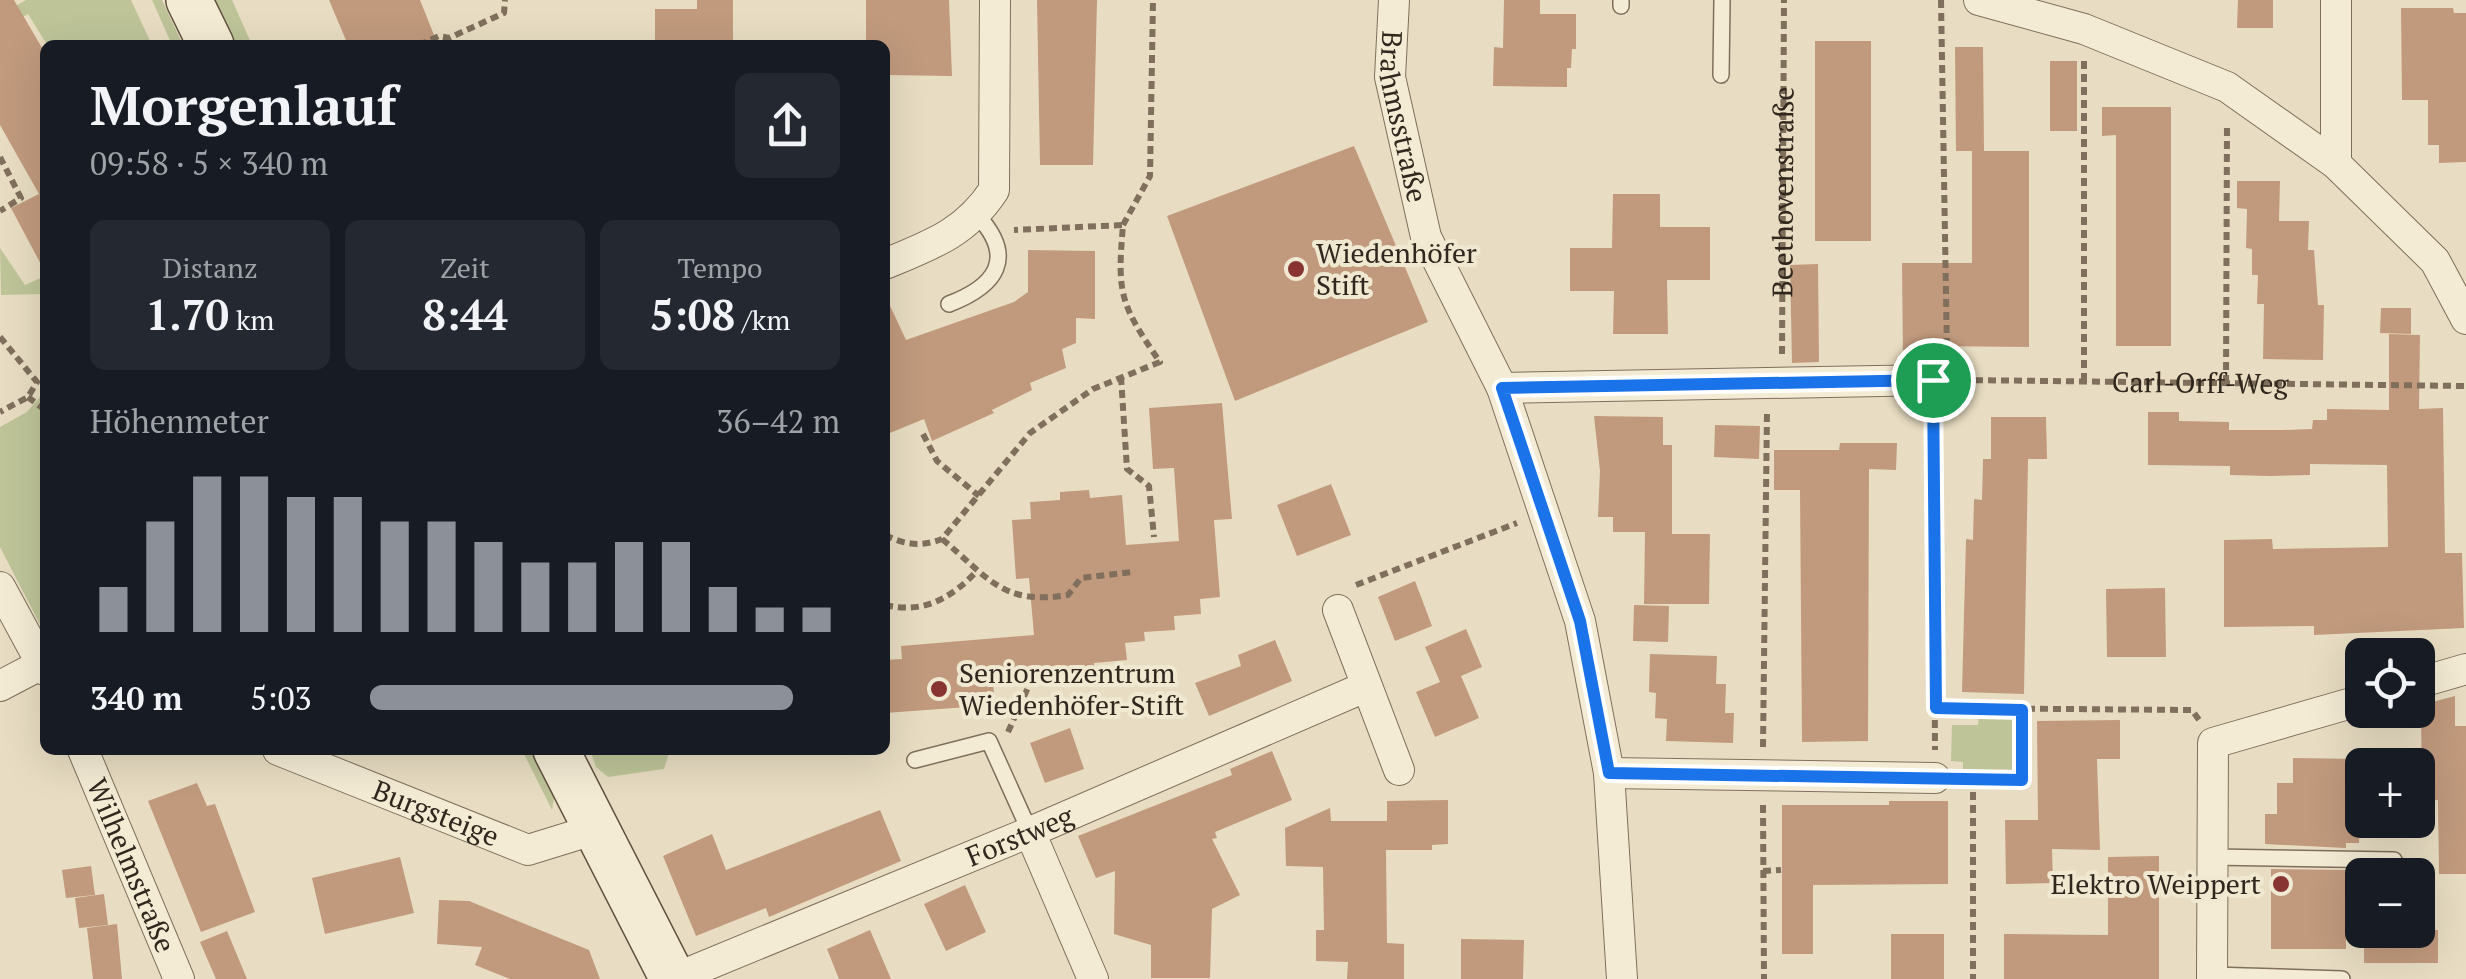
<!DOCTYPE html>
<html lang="de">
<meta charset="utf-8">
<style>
body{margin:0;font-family:"PT Serif",serif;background:#242831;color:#f1f3f6;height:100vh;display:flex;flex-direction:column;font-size:38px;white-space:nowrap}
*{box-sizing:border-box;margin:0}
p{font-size:32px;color:#9ea1a6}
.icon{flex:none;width:55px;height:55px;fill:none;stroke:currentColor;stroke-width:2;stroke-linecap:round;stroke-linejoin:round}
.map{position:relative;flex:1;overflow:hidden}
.sheet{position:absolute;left:40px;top:40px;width:850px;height:715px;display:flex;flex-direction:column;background:#171b24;border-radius:15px;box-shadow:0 10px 40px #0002}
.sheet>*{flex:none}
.buttons{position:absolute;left:2345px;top:638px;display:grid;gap:20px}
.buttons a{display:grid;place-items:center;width:90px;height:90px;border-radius:15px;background:#171b24;box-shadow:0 10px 40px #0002;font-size:50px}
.pin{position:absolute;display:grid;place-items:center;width:85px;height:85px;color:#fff;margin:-42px;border:5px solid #fff;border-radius:50%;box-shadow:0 2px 10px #0007}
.round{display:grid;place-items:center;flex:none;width:105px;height:105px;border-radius:15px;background:#242831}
.summary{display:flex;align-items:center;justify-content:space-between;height:170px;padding:0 50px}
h1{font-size:55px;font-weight:600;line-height:75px}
.figures{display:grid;grid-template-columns:repeat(3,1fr);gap:15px;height:170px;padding:10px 50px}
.figures div{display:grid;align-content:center;border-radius:15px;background:#242831;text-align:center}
.figures b{font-size:42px;font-weight:600}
.figures small{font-size:28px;font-weight:400}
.figures p{font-size:28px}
.chart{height:280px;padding:20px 50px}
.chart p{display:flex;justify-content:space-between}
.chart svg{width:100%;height:180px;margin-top:10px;stroke:#8c9099;stroke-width:6}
ul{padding:0 50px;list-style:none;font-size:32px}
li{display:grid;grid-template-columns:160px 120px 1fr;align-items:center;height:75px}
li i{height:25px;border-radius:12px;background:#8c9099}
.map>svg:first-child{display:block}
</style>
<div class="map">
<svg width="2466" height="979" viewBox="0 0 2466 979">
<rect width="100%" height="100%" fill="#e8ddc2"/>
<g fill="#bec498">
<path d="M26,0H131L152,45L46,43L28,14L0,30V15Z"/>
<path d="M152,0H162L183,45H172Z"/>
<path d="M206,0H232L252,45H226Z"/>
<path d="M0,248L25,285L45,276V294L1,295Z"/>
<path d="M45,391V634L0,547V427L27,412Z"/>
<path d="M1979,716H2014V774L1963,772V762L1951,761L1952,725H1978Z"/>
<path d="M522,750H530L556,786L552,810Z"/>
<path d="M590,750H670L664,769L608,777L596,767Z"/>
</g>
<g fill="#c19a7d">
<path d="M0,0H14L45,53V272L11,208L39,194L0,125Z"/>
<path d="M329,0H420L438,45H348Z"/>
<path d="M697,0H733V45H655V9H697Z"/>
<path d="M866,0H949L952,76L885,75V45H866Z"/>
<path d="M1037,0H1097L1093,165H1040Z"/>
<path d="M1504,0H1540V14H1576V49H1572L1571,68H1567V87L1493,86L1494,47L1503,48Z"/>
<path d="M2238,0H2273V28H2237Z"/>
<path d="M2401,8H2453L2454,13H2466V162L2439,163V145H2428V100H2402Z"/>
<rect x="1815" y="41" width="56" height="200"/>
<path d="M1955,47H1983L1984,151H1956Z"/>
<rect x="2050" y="61" width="27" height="70"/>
<path d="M2102,107H2171V346H2116V135L2102,136Z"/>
<path d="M1354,146L1428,322L1235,401L1167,216Z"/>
<path d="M1972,151H2029V347L1931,346V361L1903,362L1902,263H1972Z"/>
<path d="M2237,181H2280L2279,221H2309L2308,250H2314L2318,305H2324L2323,360L2263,359L2264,304H2257L2258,275H2252V249L2246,248L2247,209L2237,208Z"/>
<path d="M1613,194H1660V227H1710V280H1667L1668,334H1613L1614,291H1570V248H1612Z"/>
<path d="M1028,250L1095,251V319L1076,318V343L1062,349L1066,368L1030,383L1032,390L992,410L994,413L932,441L924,419L885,435V295L906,340L1014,302L1028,292Z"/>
<path d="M1818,264L1819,362L1792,363L1790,265Z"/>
<path d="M2381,308H2411V334L2380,333Z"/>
<path d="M2389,334L2420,335L2419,409L2443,408L2445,553H2462L2464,628L2314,635V626L2224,627V540L2272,539L2273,549L2388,547L2387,465L2310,464V475L2270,476L2230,475V466L2148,465V412H2179V421L2229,422V430H2283L2312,429L2313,420H2327V409L2389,410Z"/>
<path d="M1222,403L1232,519L1214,520L1220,597L1200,599L1201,614L1174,616L1175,630L1144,632L1145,641L1125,643L1127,660L1094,663L1095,675L993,682L995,705L885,713V660L902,659L901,646L1034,635L1029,578L1016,579L1012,520L1031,519L1030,502L1060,500V492L1089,490L1090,498L1122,495L1126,545L1179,541L1174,468L1153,469L1149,408Z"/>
<path d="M1594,416L1663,417V445H1672V534H1710L1709,604H1644L1645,532H1613V517H1598L1600,471Z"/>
<path d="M1991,417H2046L2047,459H2028L2024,694L1962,692L1966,539L1973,540L1974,499L1982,500L1983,459H1991Z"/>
<path d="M1715,425L1760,426L1759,459L1714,457Z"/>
<path d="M1840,443H1897L1896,470L1869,469L1868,741L1802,742L1800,490H1774V450H1839Z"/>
<path d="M1331,484L1351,535L1297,556L1277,505Z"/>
<path d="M1415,581L1432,626L1395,641L1378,597Z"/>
<path d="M2165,588L2166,657H2107L2106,589Z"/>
<path d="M1634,605L1669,606L1668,642L1633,641Z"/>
<path d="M1466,629L1482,667L1461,676L1479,718L1435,737L1416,692L1440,682L1425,647Z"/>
<path d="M1275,640L1292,681L1209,716L1195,683L1241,666L1238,655Z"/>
<path d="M1650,654L1717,656L1716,684H1726L1725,713H1734L1733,743L1666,741L1667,719L1655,718L1656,693L1649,692Z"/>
<path d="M2455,696V726H2466V874H2439L2438,800L2422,801L2421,705Z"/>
<path d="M2120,720V759H2097L2100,850L2052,849L2053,883L2006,884L2005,820H2038L2037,721Z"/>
<path d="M1070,728L1084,769L1045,783L1030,743Z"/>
<path d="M1272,751L1292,800L1215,832L1217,838L1212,839L1240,895L1212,909L1210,978H1151V945L1114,934L1115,871L1096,878L1078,836L1232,775L1230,769Z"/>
<path d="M2293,758L2362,759L2359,843H2346V848L2265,844V814H2277V783H2293Z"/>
<path d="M197,783L207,806L215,804L255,912L201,932L148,801Z"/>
<path d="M1448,800V844L1432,845V850H1386L1387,943L1404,944V979H1347L1348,962L1316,961V930H1324L1323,867L1286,866L1285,828L1330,808L1331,821H1387V801Z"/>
<path d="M1889,801H1948V884L1813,885V954H1782V805H1889Z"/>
<path d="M880,810L901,861L769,917L766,908L696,936L663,856L712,834L726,870Z"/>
<path d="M2159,856V979H2004V934L2108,935V857Z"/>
<path d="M400,857L414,913L325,934L312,878Z"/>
<path d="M91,866L95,895L66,898L62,870Z"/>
<path d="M2271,869L2346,870V949H2271Z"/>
<path d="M965,885L986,932L946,951L924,904Z"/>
<path d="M104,894L108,925L79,928L75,898Z"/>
<path d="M439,900L469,901L589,950L600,979H510L475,965L482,947L437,944Z"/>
<path d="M117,924L122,979H93L87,928Z"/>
<path d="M870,930L891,979H839L827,949Z"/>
<rect x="2364" y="930" width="74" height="33"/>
<path d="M227,931L247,979H216L200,942Z"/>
<rect x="1891" y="934" width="53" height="45"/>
<path d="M1461,939L1524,940L1523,979H1461Z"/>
</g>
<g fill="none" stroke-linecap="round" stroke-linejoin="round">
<defs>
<g id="lane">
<path d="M1621,6V0"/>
<path d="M1721,75L1722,0"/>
<path d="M949,304C996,286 1017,258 977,215"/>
<path d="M915,760L989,741L1030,832"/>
<path d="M2212,857L2394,860"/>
<path d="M2212,975L2342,979"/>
</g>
<g id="street">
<path id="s3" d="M1394,0L1390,77L1426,237L1502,388L1580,621L1609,773L1622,979"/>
<path d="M1979,0L2084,29L2227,87L2336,164L2435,261L2466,319"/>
<path d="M2336,164V0"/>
<path d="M885,264C931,245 966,233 994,190L995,0"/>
<path d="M1502,388L1933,380"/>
<path d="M0,587L45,670"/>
<path d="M1338,610L1399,770"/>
<path d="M2418,683L2466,669"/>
<path d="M0,686L40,665"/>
<path id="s4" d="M83,750L179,979"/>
<path id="s5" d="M278,750L528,850L596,829"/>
<path d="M1609,773L1935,778"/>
<path d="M1030,832L1093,979"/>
<path id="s6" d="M673,979L1030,832L1365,687"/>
<path d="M2212,979L2213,743L2362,700"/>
</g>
<g id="secondary">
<path d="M189,0L211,45"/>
<path d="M556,750L673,979"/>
</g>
</defs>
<use href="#lane" stroke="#7f6f5c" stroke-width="18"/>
<use href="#street" stroke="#7f6f5c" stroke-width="32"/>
<use href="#secondary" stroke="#61513f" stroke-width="48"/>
<g stroke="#7f6f5c" stroke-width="6" stroke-dasharray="8 5" stroke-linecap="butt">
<path d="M1941,0L1947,353"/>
<path d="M419,45L439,36L449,38L504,13L505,0"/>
<path d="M0,157L21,198L0,211"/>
<path d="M1123,225L1150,176L1153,0"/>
<path d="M0,337L37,382L28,397L0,412"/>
<path id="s1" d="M1782,354L1784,0"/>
<path d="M1121,377L1127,469L1149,486L1154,537"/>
<path id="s2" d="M1962,380L2466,386"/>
<path d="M2084,381V60"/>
<path d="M2226,383L2227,123"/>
<path d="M28,397L45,410"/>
<path d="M1933,408L1935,750"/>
<path d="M923,434L937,461L979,496"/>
<path d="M885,535C905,545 921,547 942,539L1030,433L1093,389L1160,362C1120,304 1117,294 1123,225L1014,230"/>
<path d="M942,539C988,577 1002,606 1068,595L1081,578L1133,572"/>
<path d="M1356,585L1517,523"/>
<path d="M885,605C923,614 950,599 976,572"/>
<path d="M1936,708L2192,710L2199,720"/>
<path d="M1008,732L1030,683L1028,671"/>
<path d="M1763,747L1767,410"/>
<path d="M1965,779L2022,780V709"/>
<path d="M1973,779V979"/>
<path d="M1763,805L1764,979"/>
<path d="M1763,871L1781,870"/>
</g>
<use href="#lane" stroke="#f4ebd4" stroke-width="15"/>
<use href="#street" stroke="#f4ebd4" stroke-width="30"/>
<use href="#secondary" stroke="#f4ebd4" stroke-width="45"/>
</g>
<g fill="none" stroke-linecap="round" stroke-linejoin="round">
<defs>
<path id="route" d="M1933,380L1936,708L2022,710V780L1609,773L1580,621L1502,388Z"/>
</defs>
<use href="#route" stroke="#fff" stroke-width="20"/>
<use href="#route" stroke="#1a73e8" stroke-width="12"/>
</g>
<g fill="#873433" stroke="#f0e8d1" stroke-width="4">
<circle cx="1296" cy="269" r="10"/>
<circle cx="939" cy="689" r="10"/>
<circle cx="2281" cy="884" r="10"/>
</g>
<g text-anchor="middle" stroke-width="8" stroke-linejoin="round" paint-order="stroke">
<g font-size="28" fill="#31271e" stroke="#f0e8d1">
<text dy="10" stroke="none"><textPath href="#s3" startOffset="118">Brahmsstraße</textPath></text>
<text dy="10" stroke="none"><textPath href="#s1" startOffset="162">Beethovenstraße</textPath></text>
<text dy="10" stroke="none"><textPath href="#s2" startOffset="238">Carl-Orff-Weg</textPath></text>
<text dy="10" stroke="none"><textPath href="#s5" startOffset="170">Burgsteige</textPath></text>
<text dy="10" stroke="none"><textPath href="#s6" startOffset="375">Forstweg</textPath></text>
<text dy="10" stroke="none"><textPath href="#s4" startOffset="125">Wilhelmstraße</textPath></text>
</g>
<g font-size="28" fill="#31271e" stroke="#f0e8d1" text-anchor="start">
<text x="1316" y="263">Wiedenhöfer<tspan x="1316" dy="32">Stift</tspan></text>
<text x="959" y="683">Seniorenzentrum<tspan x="959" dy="32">Wiedenhöfer-Stift</tspan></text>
<text x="2261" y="894" text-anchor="end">Elektro Weippert</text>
</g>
</g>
</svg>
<div class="buttons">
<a><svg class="icon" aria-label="locate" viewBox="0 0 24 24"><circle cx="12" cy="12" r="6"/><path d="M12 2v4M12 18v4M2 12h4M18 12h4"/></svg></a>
<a>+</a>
<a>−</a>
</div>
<div class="pin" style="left:1933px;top:380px;background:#1e9e55"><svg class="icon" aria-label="arrive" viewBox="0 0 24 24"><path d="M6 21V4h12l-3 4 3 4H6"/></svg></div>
<section class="sheet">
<div class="summary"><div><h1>Morgenlauf</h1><p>09:58 · 5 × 340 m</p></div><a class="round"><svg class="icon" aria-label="share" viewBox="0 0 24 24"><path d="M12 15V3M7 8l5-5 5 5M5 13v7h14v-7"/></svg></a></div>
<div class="figures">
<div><p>Distanz</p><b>1.70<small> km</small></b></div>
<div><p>Zeit</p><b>8:44</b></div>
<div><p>Tempo</p><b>5:08<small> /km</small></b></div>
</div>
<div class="chart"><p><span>Höhenmeter</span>36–42 m</p>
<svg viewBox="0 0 160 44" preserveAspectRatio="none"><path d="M5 44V33M15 44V17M25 44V6M35 44V6M45 44V11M55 44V11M65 44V17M75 44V17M85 44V22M95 44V27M105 44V27M115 44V22M125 44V22M135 44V33M145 44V38M155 44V38"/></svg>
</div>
<ul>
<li><b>340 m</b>5:03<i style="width:90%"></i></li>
</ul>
</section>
</div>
